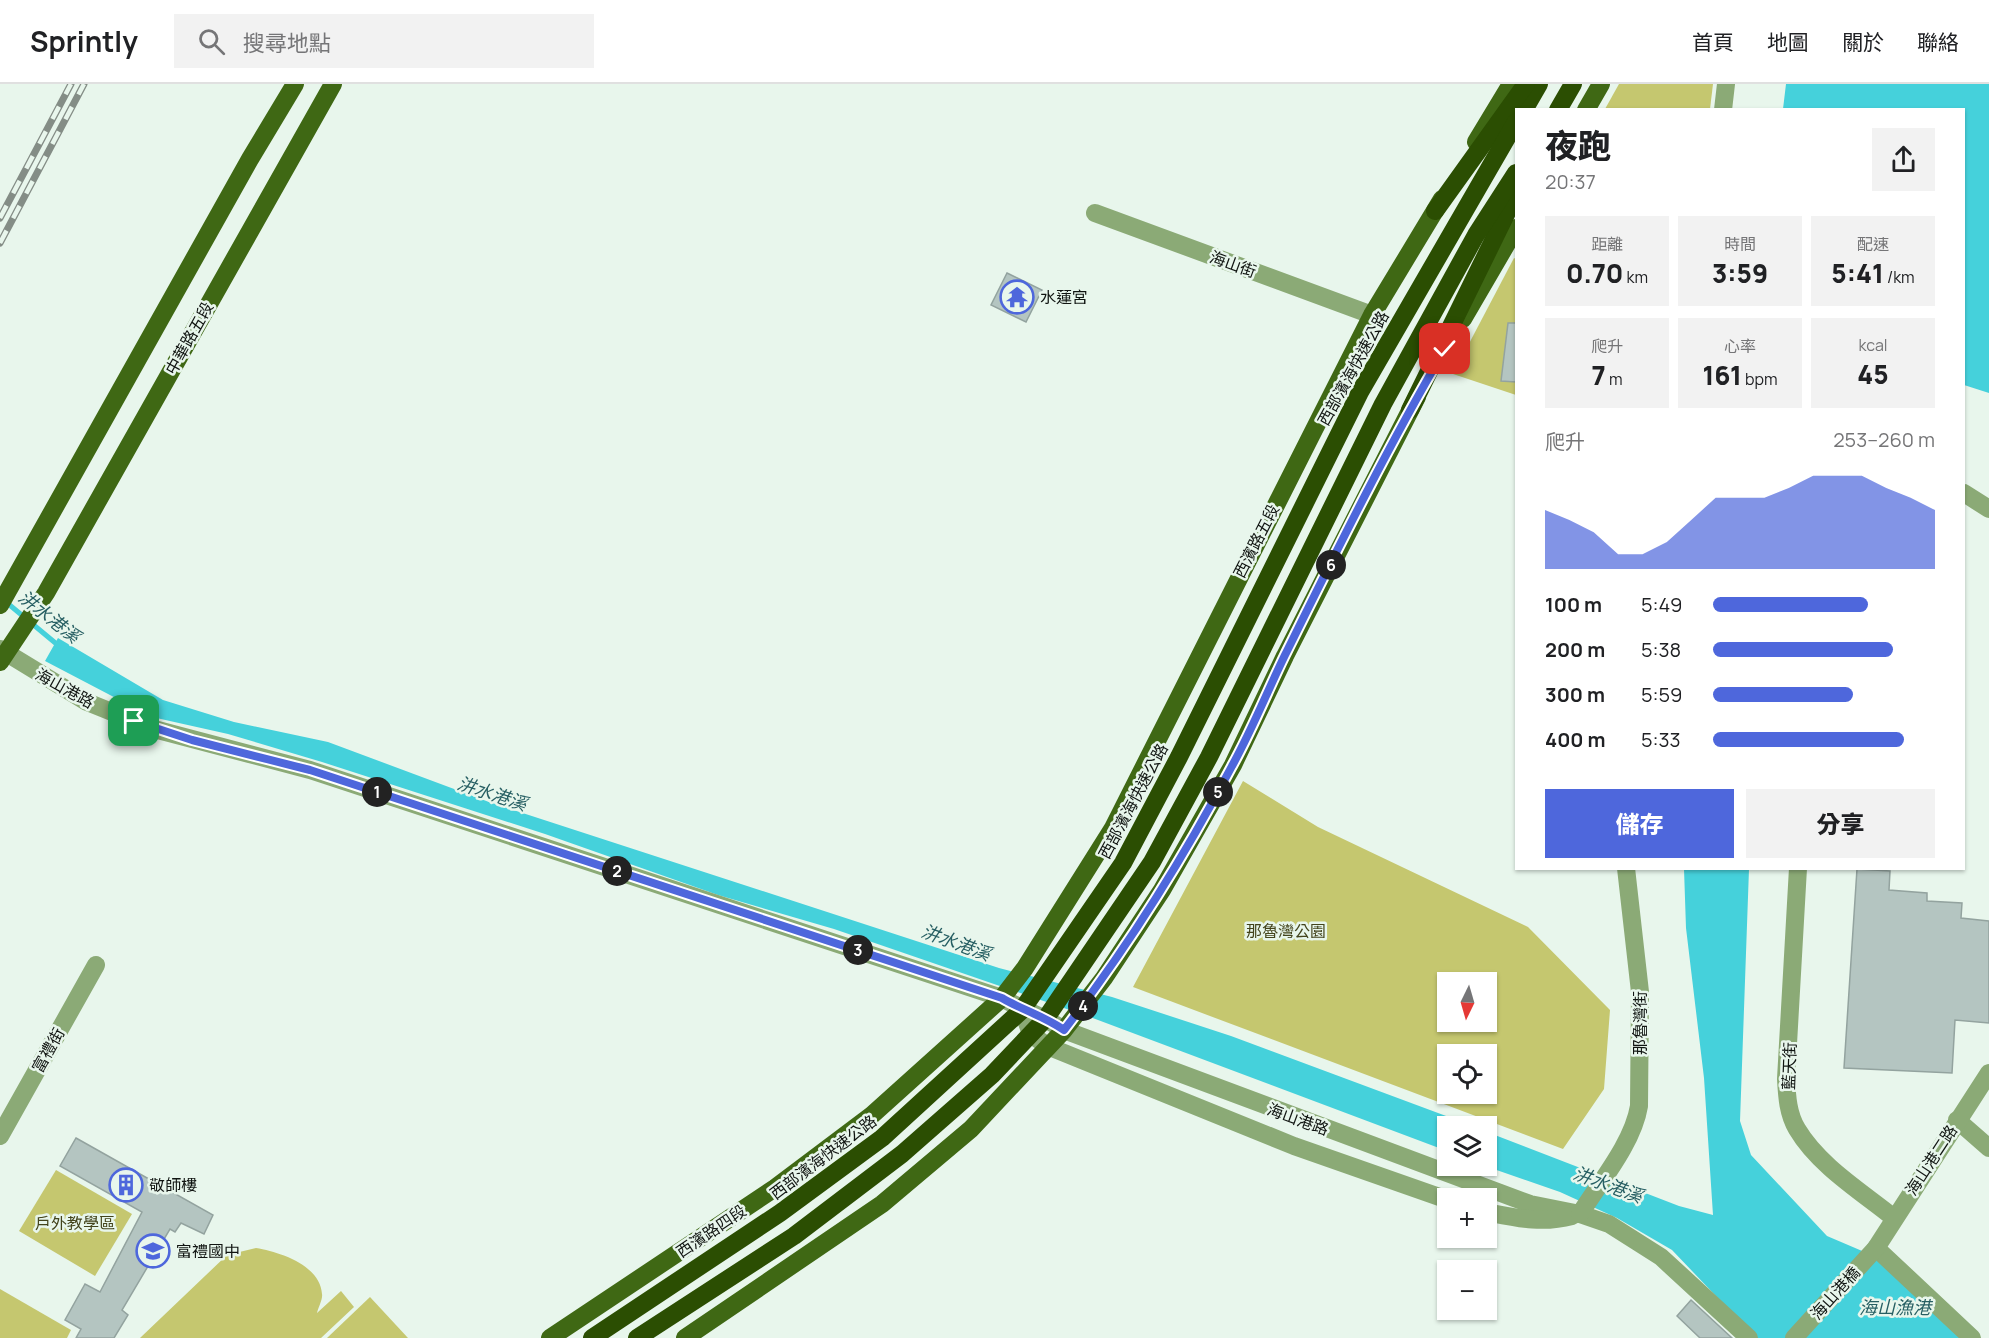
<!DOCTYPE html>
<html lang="zh-TW">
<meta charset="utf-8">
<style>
body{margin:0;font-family:Manrope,"Noto Sans TC",sans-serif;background:#f2f2f2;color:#202124;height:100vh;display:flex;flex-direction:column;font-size:22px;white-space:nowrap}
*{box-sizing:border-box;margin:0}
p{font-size:20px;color:#757577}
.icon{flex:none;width:33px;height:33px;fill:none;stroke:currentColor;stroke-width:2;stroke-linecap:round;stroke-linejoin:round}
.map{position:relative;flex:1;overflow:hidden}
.details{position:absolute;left:1515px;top:24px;width:450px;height:762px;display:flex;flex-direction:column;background:#fff;border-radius:0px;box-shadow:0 2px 4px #0004}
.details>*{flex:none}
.needle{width:39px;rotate:185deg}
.buttons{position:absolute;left:1437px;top:888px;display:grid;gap:12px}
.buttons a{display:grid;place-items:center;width:60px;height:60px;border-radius:0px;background:#fff;box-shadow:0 2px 4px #0004;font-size:30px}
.pin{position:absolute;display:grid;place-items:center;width:51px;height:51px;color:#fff;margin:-26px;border-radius:12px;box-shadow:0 3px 9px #0006}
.km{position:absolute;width:30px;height:30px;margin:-15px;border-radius:50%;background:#222;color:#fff;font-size:16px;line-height:30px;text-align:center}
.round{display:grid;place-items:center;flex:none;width:63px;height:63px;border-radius:0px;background:#f2f2f2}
.overview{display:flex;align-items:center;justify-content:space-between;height:102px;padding:0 30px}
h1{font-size:33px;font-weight:800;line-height:45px}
.figures{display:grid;grid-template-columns:repeat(3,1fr);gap:9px;height:102px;padding:6px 30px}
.figures div{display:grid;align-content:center;border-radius:0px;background:#f2f2f2;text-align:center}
.figures b{font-size:26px;font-weight:800}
.figures small{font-size:16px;font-weight:400}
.figures p{font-size:16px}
.chart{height:168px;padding:12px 30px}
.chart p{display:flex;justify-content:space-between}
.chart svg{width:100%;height:108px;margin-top:6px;fill:#4e67dc;opacity:.7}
.primary-button{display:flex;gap:12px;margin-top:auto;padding:12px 30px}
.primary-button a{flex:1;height:69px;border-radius:0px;background:#4e67dc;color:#fff;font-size:24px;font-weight:800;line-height:69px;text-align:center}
.primary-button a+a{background:#f2f2f2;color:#202124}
ul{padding:0 30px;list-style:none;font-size:20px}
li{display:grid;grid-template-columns:96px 72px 1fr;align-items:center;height:45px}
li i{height:15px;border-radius:8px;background:#4e67dc}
header{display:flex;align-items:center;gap:36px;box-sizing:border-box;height:84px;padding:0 30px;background:#fff;border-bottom:2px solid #e0e0e0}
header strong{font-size:28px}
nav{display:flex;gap:33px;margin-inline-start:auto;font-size:21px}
.search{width:420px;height:54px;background:#f2f2f2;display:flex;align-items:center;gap:15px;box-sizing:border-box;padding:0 21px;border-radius:0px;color:#757577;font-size:22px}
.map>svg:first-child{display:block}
</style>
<header>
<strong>Sprintly</strong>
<div class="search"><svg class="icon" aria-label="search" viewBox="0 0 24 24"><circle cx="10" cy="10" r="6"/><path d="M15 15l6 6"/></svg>搜尋地點</div>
<nav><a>首頁</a><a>地圖</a><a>關於</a><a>聯絡</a></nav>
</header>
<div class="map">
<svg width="1989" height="1254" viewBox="0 0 1989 1254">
<rect width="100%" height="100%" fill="#e8f6ec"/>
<g fill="#c5c76f" fill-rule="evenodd">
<path d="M1619,0H1713L1710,25H1605Z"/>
<path d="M1514,174L1516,175V311L1453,290Z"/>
<path d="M1243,697L1318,743L1528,843L1610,926L1604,1005L1563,1065L1133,903ZM1448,898H1486V938H1448ZM1448,970H1486V1010H1448Z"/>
<path d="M56,1086L132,1130L95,1192L19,1147Z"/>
<path d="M256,1164C280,1168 320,1181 322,1210C323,1215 318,1224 317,1229L341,1207L354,1223L321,1254H140L227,1171Z"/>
<path d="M0,1205L71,1246L67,1254H0Z"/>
<path d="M370,1213L408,1254H327Z"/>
</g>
<g fill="#45d1db">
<path d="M1786,0H1989V309L1964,301V26L1783,25Z"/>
<path d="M58,554L163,616L234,638L328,658L489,718L999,884L1112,913L1231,952L1473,1042H1448L1447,1067L1090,933L834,845L718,811L545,750L322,678L228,650L152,633L45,577Z"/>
<path d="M1684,785H1749L1740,1037L1751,1071L1827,1152L1895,1181L1972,1254H1756L1672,1166L1617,1134L1560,1108L1485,1082L1487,1048L1679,1122L1713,1131L1704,994L1686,844Z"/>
</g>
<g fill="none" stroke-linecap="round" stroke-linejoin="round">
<path stroke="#45d1db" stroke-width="5" d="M6,518L59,562"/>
</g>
<g fill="#b4c5c1" stroke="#93a39f" stroke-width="1.5">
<path d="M1007,189L1042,206L1026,238L991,221Z"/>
<path d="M1508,239H1516V298L1501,297Z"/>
<path d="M1857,785L1890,787L1889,806L1927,809V817L1962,819L1961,834L1989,837V939L1955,936L1952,989L1844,984Z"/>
<path d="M76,1054L213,1131L204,1150L181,1139L175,1148L170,1145L122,1226L128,1231L114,1254H76L81,1245L65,1236L85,1200L100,1208L142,1128L60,1082Z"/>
<path d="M1691,1216L1732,1254H1700L1677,1232Z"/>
</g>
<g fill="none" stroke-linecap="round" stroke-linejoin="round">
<g stroke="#8baa76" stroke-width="18">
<path d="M1723,26L1726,0"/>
<path d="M1095,129L1372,231"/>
<path d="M1964,409L1989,425"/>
<path d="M0,565L87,618L154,645L310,686L1002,914C1022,926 1044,932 1064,946L1530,1120L1580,1130L1609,1140L1661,1173L1749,1254"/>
<path d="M1798,784L1786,995C1787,1013 1788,1030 1797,1045C1819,1082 1862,1108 1894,1134"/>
<path d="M1026,936L1031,950L1047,962L1294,1062L1448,1116"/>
<path d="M1957,1036L1989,1064"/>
<path d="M0,1052L96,881"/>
<path d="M1486,1128C1517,1134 1542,1140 1572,1132"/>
<path d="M1580,1130C1600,1098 1633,1059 1639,1022L1640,908L1626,784"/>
<path d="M1876,1164L1972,1254"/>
<path d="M1794,1254L1876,1164L1989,989"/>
</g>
<g stroke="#3f6814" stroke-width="18">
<path d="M1586,26L1601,0"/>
<path d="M1476,58L1511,0"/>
<path d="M1463,235L1516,144"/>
<path d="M0,521L250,75L295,0"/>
<path d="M0,578L46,509L333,0"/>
<path d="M550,1254L775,1104L872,1031L1002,914L1025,884L1113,744L1372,231L1442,115"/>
<path d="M685,1254L882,1120L971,1045L1064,946L1104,894L1162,806L1233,681L1285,572L1417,313"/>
</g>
<g stroke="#2b4e02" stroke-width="18">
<path d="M1524,26L1539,0"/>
<path d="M1558,26L1573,0"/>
<path d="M1435,127L1526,0"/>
<path d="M1410,326L1516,110"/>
<path d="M592,1254L780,1129L882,1054L1022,926L1123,779L1179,673L1360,308L1516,38"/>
<path d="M637,1254L794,1152L902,1070L992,991L1046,934L1152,778L1209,673L1383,320L1476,151L1516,89"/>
</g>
<defs>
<g id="rail">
<path d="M0,134L71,0"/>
<path d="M0,159L84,0"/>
</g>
</defs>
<use href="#rail" stroke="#848d86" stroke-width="7"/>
<use href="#rail" stroke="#e8f6ec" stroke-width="4.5" stroke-dasharray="14" stroke-linecap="butt"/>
</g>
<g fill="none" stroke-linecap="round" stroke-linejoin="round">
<defs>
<path id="route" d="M134,637L192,656L310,686L1002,914C1022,926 1044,932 1064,946C1128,863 1183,775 1232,682C1252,646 1267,608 1285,571C1336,468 1387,364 1445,265"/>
</defs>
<use href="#route" stroke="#fff" stroke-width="12"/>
<use href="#route" stroke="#4e67dc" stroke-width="8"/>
</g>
<defs>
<symbol id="temple-ring" viewBox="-11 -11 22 22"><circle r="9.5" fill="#e8f6ec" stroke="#4e67dc" stroke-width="1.5"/><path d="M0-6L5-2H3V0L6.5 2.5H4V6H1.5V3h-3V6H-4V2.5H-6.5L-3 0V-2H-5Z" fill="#4e67dc"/></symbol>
<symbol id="building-ring" viewBox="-11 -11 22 22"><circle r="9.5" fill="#e8f6ec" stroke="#4e67dc" stroke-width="1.5"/><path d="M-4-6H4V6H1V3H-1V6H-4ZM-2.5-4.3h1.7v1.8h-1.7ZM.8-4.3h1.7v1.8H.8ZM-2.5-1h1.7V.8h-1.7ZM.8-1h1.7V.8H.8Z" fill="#4e67dc"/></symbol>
<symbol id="school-ring" viewBox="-11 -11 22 22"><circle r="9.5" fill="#e8f6ec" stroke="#4e67dc" stroke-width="1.5"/><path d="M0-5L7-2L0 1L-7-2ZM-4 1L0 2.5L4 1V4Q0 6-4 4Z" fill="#4e67dc"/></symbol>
</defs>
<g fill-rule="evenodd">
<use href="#temple-ring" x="998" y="194" width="38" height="38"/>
<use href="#building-ring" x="107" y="1082" width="38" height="38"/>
<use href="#school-ring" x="134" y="1148" width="38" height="38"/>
</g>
<g text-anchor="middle" stroke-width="5" stroke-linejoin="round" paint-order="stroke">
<g font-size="16" fill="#101411" stroke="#e8f6ec">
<text transform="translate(1233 180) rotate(20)" y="6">海山街</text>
<text transform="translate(189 254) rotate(-61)" y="6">中華路五段</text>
<text transform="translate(1353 284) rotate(-61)" y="6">西部濱海快速公路</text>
<text transform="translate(1256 457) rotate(-63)" y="6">西濱路五段</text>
<text transform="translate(65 604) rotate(29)" y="6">海山港路</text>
<text transform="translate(1133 717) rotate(-62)" y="6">西部濱海快速公路</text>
<text transform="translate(1640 939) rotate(-90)" y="6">那魯灣街</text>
<text transform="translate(48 966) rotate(-61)" y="6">富禮街</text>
<text transform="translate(1789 982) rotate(-88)" y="6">藍天街</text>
<text transform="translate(1298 1035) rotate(20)" y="6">海山港路</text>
<text transform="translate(823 1073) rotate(-37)" y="6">西部濱海快速公路</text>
<text transform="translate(1931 1076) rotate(-57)" y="6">海山港二路</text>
<text transform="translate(711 1147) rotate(-34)" y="6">西濱路四段</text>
<text transform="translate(1835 1209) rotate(-48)" y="6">海山港橋</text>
</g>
<g font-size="16" fill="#101411" stroke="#e8f6ec" text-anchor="start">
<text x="1040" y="219">水蓮宮</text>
<text x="149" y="1107">敬師樓</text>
<text x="176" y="1173">富禮國中</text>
</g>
<g font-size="16" fill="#43441c" stroke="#e8f6ec">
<text x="1286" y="853">那魯灣公園</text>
<text x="75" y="1145">戶外教學區</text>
</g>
<g font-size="18" font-style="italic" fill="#275f63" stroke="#e8f6ec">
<text transform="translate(49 533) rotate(38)" y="6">汫水港溪</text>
<text transform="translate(492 710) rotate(18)" y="6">汫水港溪</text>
<text transform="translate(956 859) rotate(20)" y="6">汫水港溪</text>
<text transform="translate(1608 1101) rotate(20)" y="6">汫水港溪</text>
<text x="1895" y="1230">海山漁港</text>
</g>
</g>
</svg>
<div class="buttons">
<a><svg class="needle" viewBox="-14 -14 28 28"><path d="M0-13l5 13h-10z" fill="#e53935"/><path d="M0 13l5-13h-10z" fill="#757577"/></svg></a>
<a><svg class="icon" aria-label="locate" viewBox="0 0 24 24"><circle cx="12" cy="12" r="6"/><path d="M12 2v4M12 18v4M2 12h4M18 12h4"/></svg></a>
<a><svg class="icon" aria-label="layers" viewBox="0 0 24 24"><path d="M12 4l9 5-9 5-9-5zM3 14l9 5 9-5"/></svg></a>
<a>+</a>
<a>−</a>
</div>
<div class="pin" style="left:134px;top:637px;background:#1e9e55"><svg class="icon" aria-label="arrive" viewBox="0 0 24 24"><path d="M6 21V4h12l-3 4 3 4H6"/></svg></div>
<div class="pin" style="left:1445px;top:265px;background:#d93025"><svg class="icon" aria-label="check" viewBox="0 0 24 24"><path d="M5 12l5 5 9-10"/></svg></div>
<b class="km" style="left:377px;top:708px">1</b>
<b class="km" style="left:617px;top:787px">2</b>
<b class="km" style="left:858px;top:866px">3</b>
<b class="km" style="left:1083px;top:922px">4</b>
<b class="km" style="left:1218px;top:708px">5</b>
<b class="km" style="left:1331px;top:481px">6</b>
<section class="details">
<div class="overview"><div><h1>夜跑</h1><p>20:37</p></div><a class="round"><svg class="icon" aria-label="share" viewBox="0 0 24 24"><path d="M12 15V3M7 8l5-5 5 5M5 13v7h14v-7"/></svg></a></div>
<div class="figures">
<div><p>距離</p><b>0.70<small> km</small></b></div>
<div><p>時間</p><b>3:59</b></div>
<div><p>配速</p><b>5:41<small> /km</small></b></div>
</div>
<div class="figures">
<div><p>爬升</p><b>7<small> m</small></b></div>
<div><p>心率</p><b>161<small> bpm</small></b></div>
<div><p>kcal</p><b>45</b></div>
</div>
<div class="chart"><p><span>爬升</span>253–260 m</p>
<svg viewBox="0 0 160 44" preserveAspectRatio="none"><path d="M0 44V20L10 24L20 29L30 38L40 38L50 33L60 24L70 15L80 15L90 15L100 11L110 6L120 6L130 6L140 11L150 15L160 20V44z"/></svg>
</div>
<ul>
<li><b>100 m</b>5:49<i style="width:70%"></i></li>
<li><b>200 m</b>5:38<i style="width:81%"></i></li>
<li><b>300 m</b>5:59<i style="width:63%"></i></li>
<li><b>400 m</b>5:33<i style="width:86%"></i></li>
</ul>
<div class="primary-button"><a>儲存</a><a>分享</a></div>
</section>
</div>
